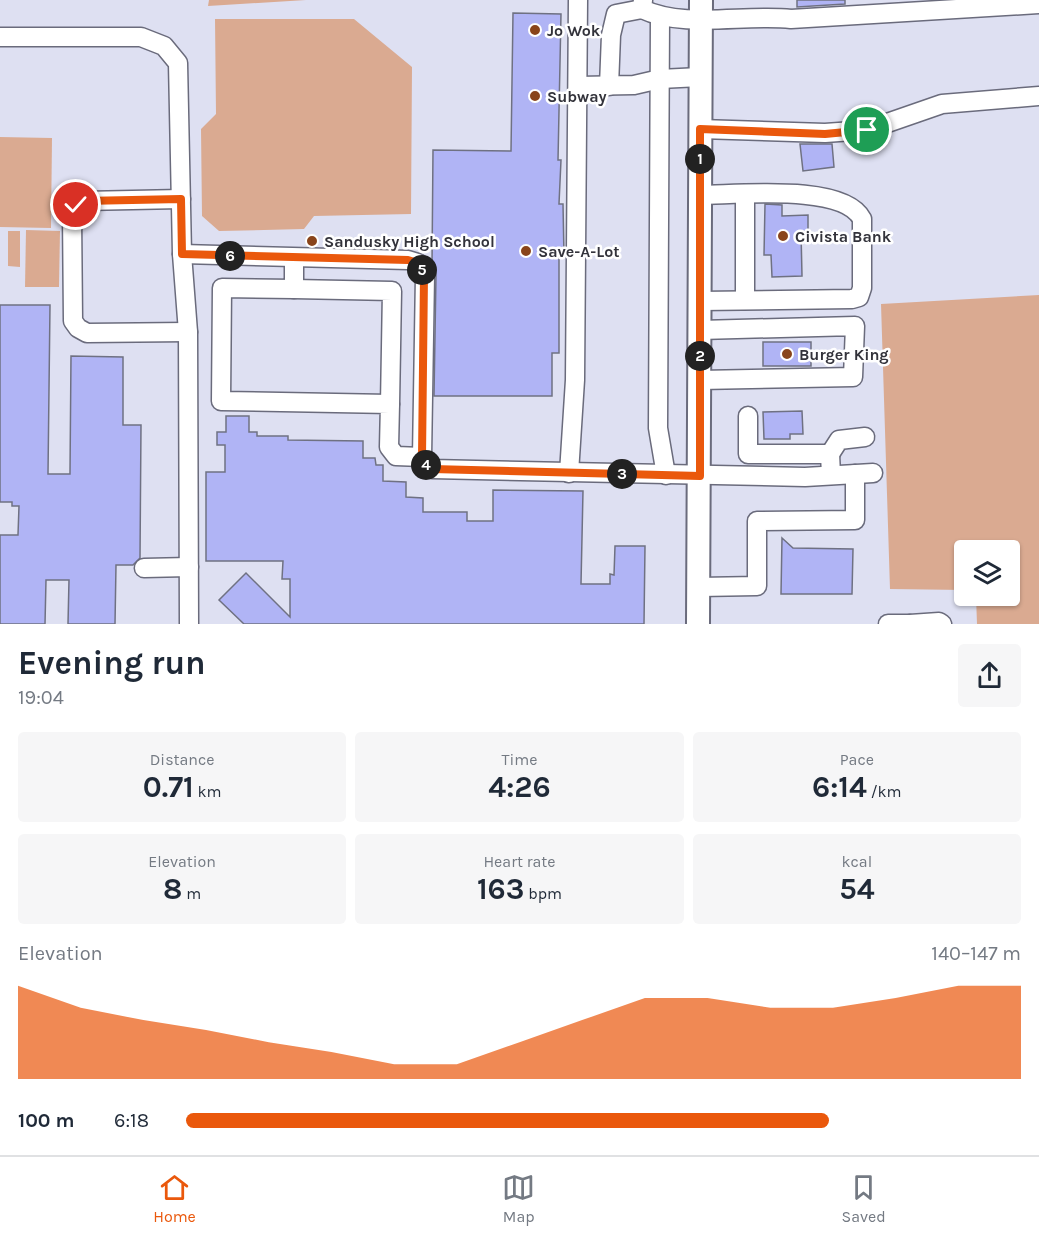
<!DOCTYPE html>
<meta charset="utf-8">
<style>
body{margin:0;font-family:Karla,sans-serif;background:#f6f6f7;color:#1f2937;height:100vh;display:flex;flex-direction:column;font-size:22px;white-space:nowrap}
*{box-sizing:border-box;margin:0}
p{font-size:20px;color:#747a83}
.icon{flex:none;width:33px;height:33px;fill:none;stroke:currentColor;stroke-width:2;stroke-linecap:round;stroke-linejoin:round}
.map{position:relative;height:624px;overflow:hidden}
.panel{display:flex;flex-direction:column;background:#fff;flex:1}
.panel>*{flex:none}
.buttons{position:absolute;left:954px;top:540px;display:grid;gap:12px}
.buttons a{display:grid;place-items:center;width:66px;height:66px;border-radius:6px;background:#fff;box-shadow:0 2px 4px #0004;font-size:30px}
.pin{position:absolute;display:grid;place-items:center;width:51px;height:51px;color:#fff;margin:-26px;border:3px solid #fff;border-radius:50%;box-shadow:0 2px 6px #0007}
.km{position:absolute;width:30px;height:30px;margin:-15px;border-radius:50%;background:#222;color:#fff;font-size:16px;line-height:30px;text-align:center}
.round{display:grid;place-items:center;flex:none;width:63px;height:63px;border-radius:6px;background:#f6f6f7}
.summary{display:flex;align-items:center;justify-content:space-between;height:102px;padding:0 18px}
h1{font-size:33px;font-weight:700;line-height:45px}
.metrics{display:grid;grid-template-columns:repeat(3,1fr);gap:9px;height:102px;padding:6px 18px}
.metrics div{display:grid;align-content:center;border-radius:6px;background:#f6f6f7;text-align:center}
.metrics b{font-size:30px;font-weight:700}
.metrics small{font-size:16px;font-weight:400}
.metrics p{font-size:16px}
.chart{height:168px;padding:12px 18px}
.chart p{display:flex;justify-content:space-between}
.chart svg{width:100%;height:108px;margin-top:6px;fill:#ea580c;opacity:.7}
ul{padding:0 18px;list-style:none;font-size:20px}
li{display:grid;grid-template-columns:96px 72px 1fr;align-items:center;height:45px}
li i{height:15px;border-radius:8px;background:#ea580c}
.tab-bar{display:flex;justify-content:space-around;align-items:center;height:84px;border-top:2px solid #e0e1e3;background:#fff;font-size:16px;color:#747a83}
.tab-bar a{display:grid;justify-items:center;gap:3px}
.tab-bar .current{color:#ea580c}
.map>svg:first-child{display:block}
</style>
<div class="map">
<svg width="1039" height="624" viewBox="0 0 1039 624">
<rect width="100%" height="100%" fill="#dee0f2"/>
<g fill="#daaa91">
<path d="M209,0H306L208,6Z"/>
<path d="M215,19H354L412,67L411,214L314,216L304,229L219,231L202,216L201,129L216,114Z"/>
<path d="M0,137L52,138L51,228L0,227Z"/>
<path d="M26,230L60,231L59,287H25Z"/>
<path d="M8,231H20V267L8,266Z"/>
<path d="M1039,295V624H977L976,596H1010V550H964V590L890,589L881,304Z"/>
</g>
<g fill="#b0b4f5" stroke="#6f7182" stroke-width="1.5">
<path d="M797,0H845V4L797,7Z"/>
<path d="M513,13L561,14L558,160H561L559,204H563L564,256H559V353H552V396H434L436,275L432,265L433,150L511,151Z"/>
<path d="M800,144H832L834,167L803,171Z"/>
<path d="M765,204L782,205V216L808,215V231L801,232L802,276L772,277L771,255H764Z"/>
<path d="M0,305H50L48,474H70L71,356L123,357V425H141L140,558L133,565H116L115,624H68L69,580H46L45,624H0V535H18L19,506H12V502H0Z"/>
<rect x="763" y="342" width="48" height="24"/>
<path d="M802,411L803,434H790V439H764L763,412Z"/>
<path d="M226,416H249V432H257V436H288V440L363,441V458H375L376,465H383V481L406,482V497L423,498V512H467V521H493V490L583,491L581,584H610V574L614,575L615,546H645L644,624H244L219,600L246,573L290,617V579H282L283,561H206V472H225V445H217V432H226Z"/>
<path d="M782,538L793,548L853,549L852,594H781Z"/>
</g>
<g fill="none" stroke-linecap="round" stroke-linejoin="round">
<defs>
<g id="minor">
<path d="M643,0L642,9C684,29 744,14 791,19L1039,4"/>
<path d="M660,17L658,428L666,475"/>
<path d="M0,37H141L164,46L178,63L182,254L188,332L189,624"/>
<path d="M578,86L634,85L660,79L700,77"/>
<path d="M609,86L611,35L616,14L642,9"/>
<path d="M700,129L825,133L867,130L942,104L1039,96"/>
<path d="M700,195C736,195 844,183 862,219V288L859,297L852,299L700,301"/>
<path d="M745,195V300"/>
<path d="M181,199L83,201L76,205L72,214L73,321L78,328L87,333L188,332"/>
<path d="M182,254L408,260L418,263L425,275L422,457L426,465L432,469L805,477L873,473"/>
<path d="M294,258V289L222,288L221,401L390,404L389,447L396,456L422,457"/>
<path d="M294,289L392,291L390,404"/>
<path d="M700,330L855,326L853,377L700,380"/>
<path d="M748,416V454H830L831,475"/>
<path d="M830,454L839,440L865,437"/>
<path d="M569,473L575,380L578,0"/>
<path d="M144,568L189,567"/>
<path d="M699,587L757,586V521L855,520V474"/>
<path d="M888,624H910"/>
<path d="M910,624L939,622L942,624"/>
</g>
<path id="major" d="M698,624L701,0"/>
</defs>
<use href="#minor" stroke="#6a6b7c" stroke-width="21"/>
<use href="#major" stroke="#6a6b7c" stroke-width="26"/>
<use href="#minor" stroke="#fff" stroke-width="18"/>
<use href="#major" stroke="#fff" stroke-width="22"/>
</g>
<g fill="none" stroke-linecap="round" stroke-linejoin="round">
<defs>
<path id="route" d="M76,205L83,201L181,199L182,254L408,260L418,263L424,275L422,457L426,465L432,469L700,476V129L825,134L867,130"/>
</defs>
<use href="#route" stroke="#fff" stroke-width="12"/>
<use href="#route" stroke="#ea580c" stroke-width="8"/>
</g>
<g fill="#89441b" stroke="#fff" stroke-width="2">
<circle cx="535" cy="30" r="6"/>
<circle cx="535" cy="96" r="6"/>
<circle cx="783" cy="236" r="6"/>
<circle cx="312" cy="241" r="6"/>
<circle cx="526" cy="251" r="6"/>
<circle cx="787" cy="354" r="6"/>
</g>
<g text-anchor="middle" stroke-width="5" stroke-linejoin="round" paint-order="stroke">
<g font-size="16" font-weight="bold" fill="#33333b" stroke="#fff" text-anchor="start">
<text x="547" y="36">Jo Wok</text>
<text x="547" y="102">Subway</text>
<text x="795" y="242">Civista Bank</text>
<text x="324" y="247">Sandusky High School</text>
<text x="538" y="257">Save-A-Lot</text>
<text x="799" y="360">Burger King</text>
</g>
</g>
</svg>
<div class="buttons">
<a><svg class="icon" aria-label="layers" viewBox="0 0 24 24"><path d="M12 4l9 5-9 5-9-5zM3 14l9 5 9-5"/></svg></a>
</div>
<div class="pin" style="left:867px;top:130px;background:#1e9e55"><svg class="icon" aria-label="arrive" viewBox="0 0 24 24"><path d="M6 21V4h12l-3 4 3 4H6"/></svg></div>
<div class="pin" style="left:76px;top:205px;background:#d93025"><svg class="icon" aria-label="check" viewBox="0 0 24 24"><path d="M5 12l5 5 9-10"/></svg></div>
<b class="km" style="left:700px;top:159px">1</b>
<b class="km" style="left:700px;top:356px">2</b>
<b class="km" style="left:622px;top:474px">3</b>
<b class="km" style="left:426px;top:465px">4</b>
<b class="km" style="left:422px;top:270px">5</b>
<b class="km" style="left:230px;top:256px">6</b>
</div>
<section class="panel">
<div class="summary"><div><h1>Evening run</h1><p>19:04</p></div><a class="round"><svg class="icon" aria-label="share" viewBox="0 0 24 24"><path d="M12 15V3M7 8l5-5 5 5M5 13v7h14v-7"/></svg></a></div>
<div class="metrics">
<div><p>Distance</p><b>0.71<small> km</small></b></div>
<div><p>Time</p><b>4:26</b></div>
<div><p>Pace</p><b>6:14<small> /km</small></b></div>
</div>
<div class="metrics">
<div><p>Elevation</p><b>8<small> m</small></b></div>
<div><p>Heart rate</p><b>163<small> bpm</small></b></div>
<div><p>kcal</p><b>54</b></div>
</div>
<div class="chart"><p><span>Elevation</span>140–147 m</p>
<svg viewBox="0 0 160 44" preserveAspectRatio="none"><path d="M0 44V6L10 15L20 20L30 24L40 29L50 33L60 38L70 38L80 29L90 20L100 11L110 11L120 15L130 15L140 11L150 6L160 6V44z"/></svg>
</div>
<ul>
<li><b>100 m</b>6:18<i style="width:77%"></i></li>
</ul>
</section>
<nav class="tab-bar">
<a class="current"><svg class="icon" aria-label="home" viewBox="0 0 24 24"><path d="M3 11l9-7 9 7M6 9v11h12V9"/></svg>Home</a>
<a><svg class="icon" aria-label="map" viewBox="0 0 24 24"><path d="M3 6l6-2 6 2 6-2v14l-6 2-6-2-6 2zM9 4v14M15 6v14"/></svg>Map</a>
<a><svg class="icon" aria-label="saved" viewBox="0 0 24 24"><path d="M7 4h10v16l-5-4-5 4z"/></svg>Saved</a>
</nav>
